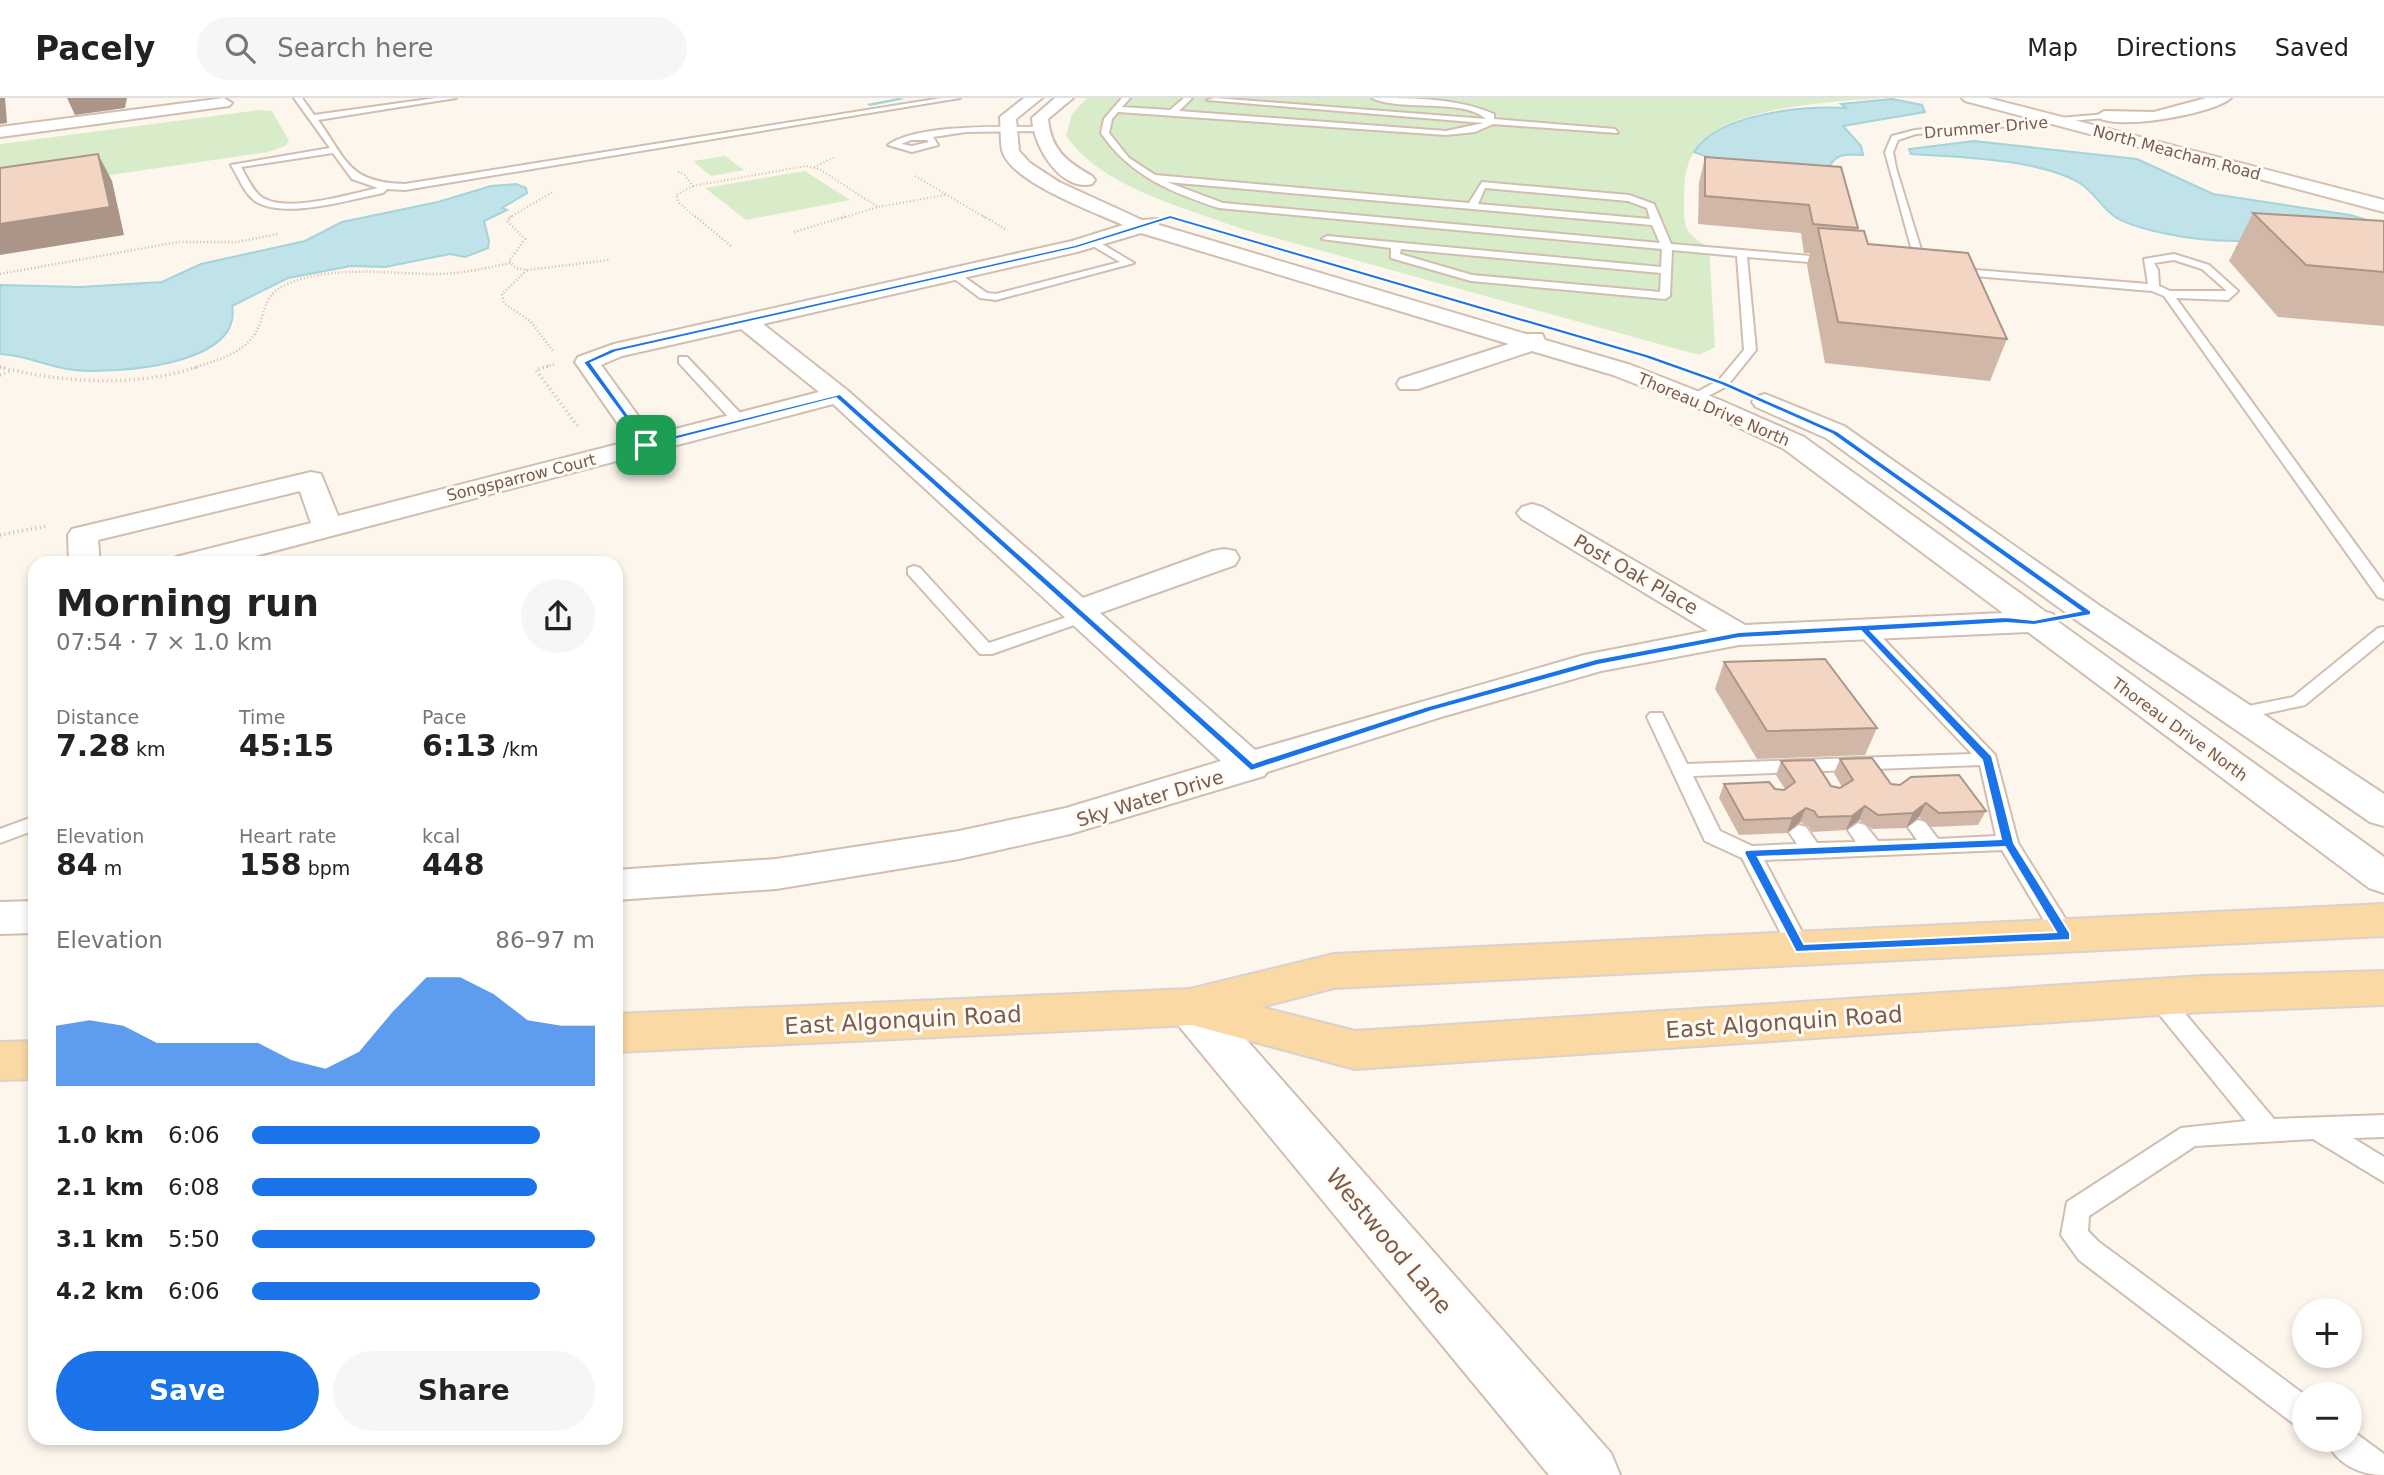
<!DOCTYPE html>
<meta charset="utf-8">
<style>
body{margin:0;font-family:"DejaVu Sans",sans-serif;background:#f6f6f6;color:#222;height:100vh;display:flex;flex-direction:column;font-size:26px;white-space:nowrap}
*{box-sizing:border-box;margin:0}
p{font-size:23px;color:#767676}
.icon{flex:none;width:38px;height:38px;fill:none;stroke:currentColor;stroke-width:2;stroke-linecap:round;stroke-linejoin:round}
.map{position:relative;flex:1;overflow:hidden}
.sheet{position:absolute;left:28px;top:458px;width:595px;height:889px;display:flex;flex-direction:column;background:#fff;border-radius:21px;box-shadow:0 4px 10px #0003}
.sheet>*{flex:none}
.buttons{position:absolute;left:2292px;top:1200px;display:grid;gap:14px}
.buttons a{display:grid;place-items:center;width:70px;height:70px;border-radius:50%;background:#fff;box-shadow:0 4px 10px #0003;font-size:35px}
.pin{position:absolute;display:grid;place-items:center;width:60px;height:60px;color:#fff;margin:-30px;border-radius:14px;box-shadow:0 4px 10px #0006}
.round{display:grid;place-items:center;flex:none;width:74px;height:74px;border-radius:37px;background:#f6f6f6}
.overview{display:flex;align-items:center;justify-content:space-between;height:119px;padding:0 28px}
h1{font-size:38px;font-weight:800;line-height:52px}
.figures{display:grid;grid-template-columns:repeat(3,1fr);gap:10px;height:119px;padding:7px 28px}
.figures div{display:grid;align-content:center}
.figures b{font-size:30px;font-weight:800}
.figures small{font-size:19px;font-weight:400}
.figures p{font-size:19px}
.chart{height:196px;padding:14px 28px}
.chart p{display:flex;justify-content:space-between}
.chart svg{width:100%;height:126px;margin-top:7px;fill:#1a73e8;opacity:.7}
.button{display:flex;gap:14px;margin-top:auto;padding:14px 28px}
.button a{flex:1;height:80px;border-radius:42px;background:#1a73e8;color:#fff;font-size:28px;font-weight:800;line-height:80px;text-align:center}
.button a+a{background:#f6f6f6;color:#222}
ul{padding:0 28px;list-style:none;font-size:23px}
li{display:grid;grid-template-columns:112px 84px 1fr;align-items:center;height:52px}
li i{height:18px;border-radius:9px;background:#1a73e8}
header{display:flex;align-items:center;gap:42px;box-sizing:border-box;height:98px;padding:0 35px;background:#fff;border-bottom:2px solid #e0e0e0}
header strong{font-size:33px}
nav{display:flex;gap:38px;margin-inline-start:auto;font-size:24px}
.search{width:490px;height:63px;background:#f6f6f6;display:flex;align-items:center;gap:18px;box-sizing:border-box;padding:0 24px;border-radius:38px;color:#767676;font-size:26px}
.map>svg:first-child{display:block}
</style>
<header>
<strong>Pacely</strong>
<div class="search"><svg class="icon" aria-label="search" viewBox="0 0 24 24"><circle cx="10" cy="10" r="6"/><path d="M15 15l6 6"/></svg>Search here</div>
<nav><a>Map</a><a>Directions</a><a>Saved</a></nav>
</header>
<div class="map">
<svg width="2384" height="1377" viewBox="0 0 2384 1377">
<rect width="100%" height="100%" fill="#fdf6ec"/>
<g fill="#d8ecc9">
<path d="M1087,0H1881C1832,4 1730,8 1698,48C1686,63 1684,80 1684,98C1684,129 1682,133 1709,150L1715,249L1699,257L1239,130C1181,108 1103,90 1066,38L1072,16Z"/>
<path d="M259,12L272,13L289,43L285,48L268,54L0,93V46Z"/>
<path d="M725,58L744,72L711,78L693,63Z"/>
<path d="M805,73L850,102L746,122L705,90Z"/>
</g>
<g fill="#bfe3e8" stroke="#a5d3da" stroke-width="2">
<path d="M1892,1L1922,7L1925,14L1843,28L1861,48L1863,57C1847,57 1837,54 1829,69L1724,65L1694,54C1718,15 1804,8 1846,10L1841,6Z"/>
<path d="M1974,43L2137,61L2213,96L2350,117L2384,127C2311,137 2241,152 2168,136C2152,133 2131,128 2117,120C2104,113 2094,93 2078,84C2038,61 1958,59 1911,56L1909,51Z"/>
<path d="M516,86L526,90L527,95L502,110L507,112L484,123L489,143L488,150L465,159L450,156L385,169L351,168L288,180L232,208C243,268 114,276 74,272C48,269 26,257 0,256V187L80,189L162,184L201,166L305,143L342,124L438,104L491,88Z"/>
</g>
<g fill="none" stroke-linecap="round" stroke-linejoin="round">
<path fill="#a5d3da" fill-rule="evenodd" d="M898,0L905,1L870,8L867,6Z"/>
<defs>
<g id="service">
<path d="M294,0H302L314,17L436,0H456L318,22C348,64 348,84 405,86L942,0H960L405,92L387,91L383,95C352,101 283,122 255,103C244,95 238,78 231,67L330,50ZM333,55L352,81L378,90C350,96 288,115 263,100C253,94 247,79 241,69Z"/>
<path d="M1122,0H1130L1122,9L1170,12L1184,0H1192L1179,13L1446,33L1484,25L1207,2L1215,0L1486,21C1465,0 1400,14 1372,0C1413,0 1457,0 1494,16V21L1615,31L1618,35L1493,26L1475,34L1446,37L1118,14L1112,21L1109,35L1129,60L1155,77L1469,105L1482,84L1629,97L1654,106L1671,146L1834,160L1839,163L1834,166L1747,159L1756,252L1727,288L1695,305L1690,304V298L1719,282L1744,252L1737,158L1672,152L1670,198L1665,201L1471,183L1391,160V150L1322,141L1327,138L1661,169L1662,151L1219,110C1172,95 1129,77 1101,35L1104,21ZM1167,84L1652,127L1660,145L1223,105ZM1485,90L1628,103L1647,110L1650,121L1478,106ZM1401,151L1661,175L1660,194L1472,177L1400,156Z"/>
<path d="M2107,16L2104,20L1916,36L1898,42L1893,54L1896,70L1927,171L1922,174L1913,172L1916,167L1885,54L1892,38L1915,32Z"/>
<path d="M1040,29L1043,33L966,34L933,39L938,47L912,54L888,47C917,26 1002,29 1040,29ZM911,42H927L929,44L912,48L901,46Z"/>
<path d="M1092,140L1134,165L996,202L980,200L948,176L957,174L987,195L996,196L1120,164L1088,145L1087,143Z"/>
<path d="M2174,156L2209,167L2238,193L2228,202L2176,200L2384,485V501L2378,499L2164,198L2152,193L1951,176L1946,173L1951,170L2148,186L2144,161ZM2174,162L2202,171L2227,193H2170L2159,188L2158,172L2154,165Z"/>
<path d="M679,259H687L745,320V326H735L679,265Z"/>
<path d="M914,468L920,470L989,545L1085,513L1093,518L1091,521L992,556H980L908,476V470Z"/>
<path d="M1863,525L1869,526L1995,657L2018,745L2076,838L2073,844H2057L2002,752L1764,762L1811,851L1808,857L1800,859L1792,857L1742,760L1705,743L1647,619L1650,615H1662L1687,666L1972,656L1857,534L1855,530L1857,526ZM1980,667L1996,738L1938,741L1925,724L1918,722L1908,729L1917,742L1878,743L1865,727L1858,725L1848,732L1856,744L1817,745L1806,729L1799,727L1789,734L1797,746L1752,748L1720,733L1693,678Z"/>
<path d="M2384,529V542L2305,607L2235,622L2226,616L2229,612L2293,599L2378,530Z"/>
<path d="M35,718V732L0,745V731Z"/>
<path d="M2158,890L2166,893L2274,1021L2384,1017V1039L2353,1040L2384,1059V1084L2313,1041L2195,1048L2089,1118L2088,1133L2099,1144L2305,1297V1330L2294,1326L2079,1162L2061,1137L2067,1104L2181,1030L2246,1023L2150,905L2147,899L2150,893Z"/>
<path d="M2350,1331L2384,1356V1377C2360,1377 2336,1366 2326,1342H2350Z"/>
</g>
<g id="minor">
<path d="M224,0L232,5L229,8L0,39V29Z"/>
<path d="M1024,0H1042L1016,21L1019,53L1030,65L1059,84L1142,122L1158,121L1159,127L1526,236H1542L1545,242L1631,267L1720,302L1804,339L2046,514L2053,516L2057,523L2384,759V795L2369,790L2028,534L1739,547L1601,573L1441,619L1267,674L1264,678L1070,736L959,761L776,791L616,802V772L776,761L959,733L1066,710L1221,663L833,306L225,466H172L176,459L311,425L300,393L98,442L100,466H69L68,437L72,431L311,374L321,376L338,418L630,343L575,264L578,259L614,246L1072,143L1123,127C1094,114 1010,84 1002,52C1000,42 1001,29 1000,19ZM1141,135L1509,246L1400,281L1397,286L1400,291H1418L1532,253L1613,277L1702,312L1784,351L2003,515L1745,527L1542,409L1532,406L1522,409L1517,415L1522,421L1708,533L1584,557L1255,652L1100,515L1235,467L1239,460L1235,453L1224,451L1213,453L1083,500L847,292L763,226L1077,154ZM741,231L819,294L652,337L601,267L622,258Z"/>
<path d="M1055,0H1073L1048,21C1051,52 1067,64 1092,78L1095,82L1092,86C1060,94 1033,47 1032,20Z"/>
<path d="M2206,0H2231C2214,16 2113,34 2096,18L2104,13L2154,14Z"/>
<path d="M1765,296L1844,328L2100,508L2384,696V728L2370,724L2076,522L1826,340L1756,309L1752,304L1756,299Z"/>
<path d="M35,803V835L0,836V804Z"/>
<path d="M1190,891L1206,896L1611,1355L1620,1377H1549L1174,922L1167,909L1174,896Z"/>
</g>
<path id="secondary" d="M1962,0H1988L2384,102V114L1965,3Z"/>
<g id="primary">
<path d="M2384,806V838L1334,890L1261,909L1355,933L2203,878L2384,873V907L2203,914L1355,971L1192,927L616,954V916L1190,891L1334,856Z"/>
<path d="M35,943V981L0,982V944Z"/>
</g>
</defs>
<use href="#service" stroke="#d1beb0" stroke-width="4"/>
<use href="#minor" stroke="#d1beb0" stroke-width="4"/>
<use href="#secondary" stroke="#d6c0b0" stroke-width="4"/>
<use href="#primary" stroke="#dad1cd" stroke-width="4"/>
<g stroke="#d9b8a5" stroke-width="2" stroke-dasharray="1 2.5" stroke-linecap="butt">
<path d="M814,69L835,59"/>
<path d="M678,74L684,76L693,88L676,97L679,105L697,120"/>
<path d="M915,78L986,120"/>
<path d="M693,88L806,68L819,71L878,109"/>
<path d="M509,120L554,93"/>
<path d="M842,120L878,109L945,97"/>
</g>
<g stroke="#d9b8a5" stroke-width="2.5" stroke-dasharray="1 2.5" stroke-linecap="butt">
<path d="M511,118L507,123L525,141L509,163L516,170L527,172L609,162"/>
<path d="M695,118L732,149"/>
<path d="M983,118L1007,132"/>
<path d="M794,134L847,118"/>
<path d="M527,172L502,196L504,205L531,224L553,253"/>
<path d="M0,176L178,144H237L278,136"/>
<path d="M0,269L4,270"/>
<path d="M194,270C213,263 238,257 251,241C266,225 260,199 283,188C329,166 387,176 436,176C461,176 486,170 510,165"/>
<path d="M543,270L555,266"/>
</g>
<g stroke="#d9b8a5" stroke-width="3.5" stroke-dasharray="1 3.5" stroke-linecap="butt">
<path d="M548,268L536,272L579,330"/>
<path d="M0,269C64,285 136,290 200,268"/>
<path d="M0,277L11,273"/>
<path d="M0,437L47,428"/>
</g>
<use href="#service" fill="#fff" fill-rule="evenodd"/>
<use href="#minor" fill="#fff" fill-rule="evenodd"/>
<use href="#secondary" fill="#fff" fill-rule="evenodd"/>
<use href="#primary" fill="#fbd9a5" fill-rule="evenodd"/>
</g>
<g fill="#d1b7a8">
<path d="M1705,59L1858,130L1857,133L1868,146L2007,241L1990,283L1825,265L1807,167L1810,155H1804L1801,135L1698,126L1699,85Z"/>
<path d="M2253,115L2384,123V228L2278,219L2229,163Z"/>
<path d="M1724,564L1877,630L1865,657L1757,661L1715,591Z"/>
<path d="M1840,661L1891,686L1986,713L1978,727L1932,729L1919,719L1906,730L1872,731L1859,722L1846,732L1812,734L1808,728L1800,724L1787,735L1739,737L1719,700L1724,686L1784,692L1785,691L1776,677L1781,663L1831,688L1840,690L1842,689L1834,675Z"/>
</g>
<g fill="#aa9588">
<path d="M0,0H5L7,25L0,26Z"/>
<path d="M67,0H127L125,10L75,17Z"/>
<path d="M98,56L112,83L124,137L0,157V126Z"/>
<path d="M1926,705L1919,719L1906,730L1913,715Z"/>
<path d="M1865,708L1859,722L1846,732L1852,718Z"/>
<path d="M1806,710L1800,724L1787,735L1792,720Z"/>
</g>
<g fill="#f3d5c3" stroke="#aa9588" stroke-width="2">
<path d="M98,56L110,109L0,126V70Z"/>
<path d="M1705,59L1841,69L1858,130L1813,126L1809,107L1705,98Z"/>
<path d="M2253,115L2384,123V174L2306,167Z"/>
<path d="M1818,130L1864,133L1868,146L1968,155L2007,241L1838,224Z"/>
<path d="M1825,561L1877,630L1767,633L1724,564Z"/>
<path d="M1872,660L1891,686L1900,687L1911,679L1959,677L1986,713L1939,715L1926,705L1913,715L1878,717L1865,708L1852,718L1818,719L1814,713L1806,710L1792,720L1744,722L1724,686L1769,684L1775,691L1784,692L1795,684L1781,663L1814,662L1831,688L1840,690L1853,682L1840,661Z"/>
</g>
<path fill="#1a73e8" stroke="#fff" stroke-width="2" fill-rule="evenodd" d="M1170,117L1650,257L1726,284L1837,333L2091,513V517L2034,527L2006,525L1871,533L1992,658L2014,745L2070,835V842L1796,854L1744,755L1746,752L2001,741L1982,662L1861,533L1739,540L1598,567L1432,613L1251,673L836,300L646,349L583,264L611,251L1075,147ZM1170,121L1645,260L1721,287L1832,336L2080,513L2034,522L2006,519L1739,534L1596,561L1425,609L1253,665L840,296L648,344L591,265L616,254L1077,150ZM2005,749L2056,834L1804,846L1758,759Z"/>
<g text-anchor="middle" stroke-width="6" stroke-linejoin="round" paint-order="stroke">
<g font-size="16" fill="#7a5c4d" stroke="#fffaf3">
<text transform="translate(1986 29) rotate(-5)" y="6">Drummer Drive</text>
<text transform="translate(2177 54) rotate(15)" y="6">North Meacham Road</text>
<text transform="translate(1714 311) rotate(23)" y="6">Thoreau Drive North</text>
<text transform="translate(521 379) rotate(-14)" y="6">Songsparrow Court</text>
<text transform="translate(2180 631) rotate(36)" y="6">Thoreau Drive North</text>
</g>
<g font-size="19" fill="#7a5c4d" stroke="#fffaf3">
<text transform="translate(1636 476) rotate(30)" y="7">Post Oak Place</text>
<text transform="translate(1150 700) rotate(-17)" y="7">Sky Water Drive</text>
</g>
<g font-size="23" fill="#7a5c4d" stroke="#fffaf3">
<text transform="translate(903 922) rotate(-3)" y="8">East Algonquin Road</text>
<text transform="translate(1784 924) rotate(-4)" y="8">East Algonquin Road</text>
<text transform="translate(1389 1143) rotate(50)" y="8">Westwood Lane</text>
</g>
</g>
</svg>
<div class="buttons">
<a>+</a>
<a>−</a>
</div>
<div class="pin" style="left:646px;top:347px;background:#1e9e55"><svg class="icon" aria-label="arrive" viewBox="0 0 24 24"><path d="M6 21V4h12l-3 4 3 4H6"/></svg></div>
<section class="sheet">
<div class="overview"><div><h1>Morning run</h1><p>07:54 · 7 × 1.0 km</p></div><a class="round"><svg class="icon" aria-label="share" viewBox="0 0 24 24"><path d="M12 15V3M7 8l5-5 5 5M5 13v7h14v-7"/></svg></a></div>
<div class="figures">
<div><p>Distance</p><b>7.28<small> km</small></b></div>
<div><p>Time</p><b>45:15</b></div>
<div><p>Pace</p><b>6:13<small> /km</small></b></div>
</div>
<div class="figures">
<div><p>Elevation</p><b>84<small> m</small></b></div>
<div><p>Heart rate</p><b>158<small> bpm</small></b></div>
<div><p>kcal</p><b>448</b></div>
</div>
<div class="chart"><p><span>Elevation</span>86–97 m</p>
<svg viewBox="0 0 160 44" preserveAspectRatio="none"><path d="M0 44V23L10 21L20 23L30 29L40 29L50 29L60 29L70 35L80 38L90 32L100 18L110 6L120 6L130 12L140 21L150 23L160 23V44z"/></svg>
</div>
<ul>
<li><b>1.0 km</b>6:06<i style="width:84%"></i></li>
<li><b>2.1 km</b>6:08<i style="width:83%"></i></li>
<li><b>3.1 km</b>5:50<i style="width:100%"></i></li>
<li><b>4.2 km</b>6:06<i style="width:84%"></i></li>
</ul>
<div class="button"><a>Save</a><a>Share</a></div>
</section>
</div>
